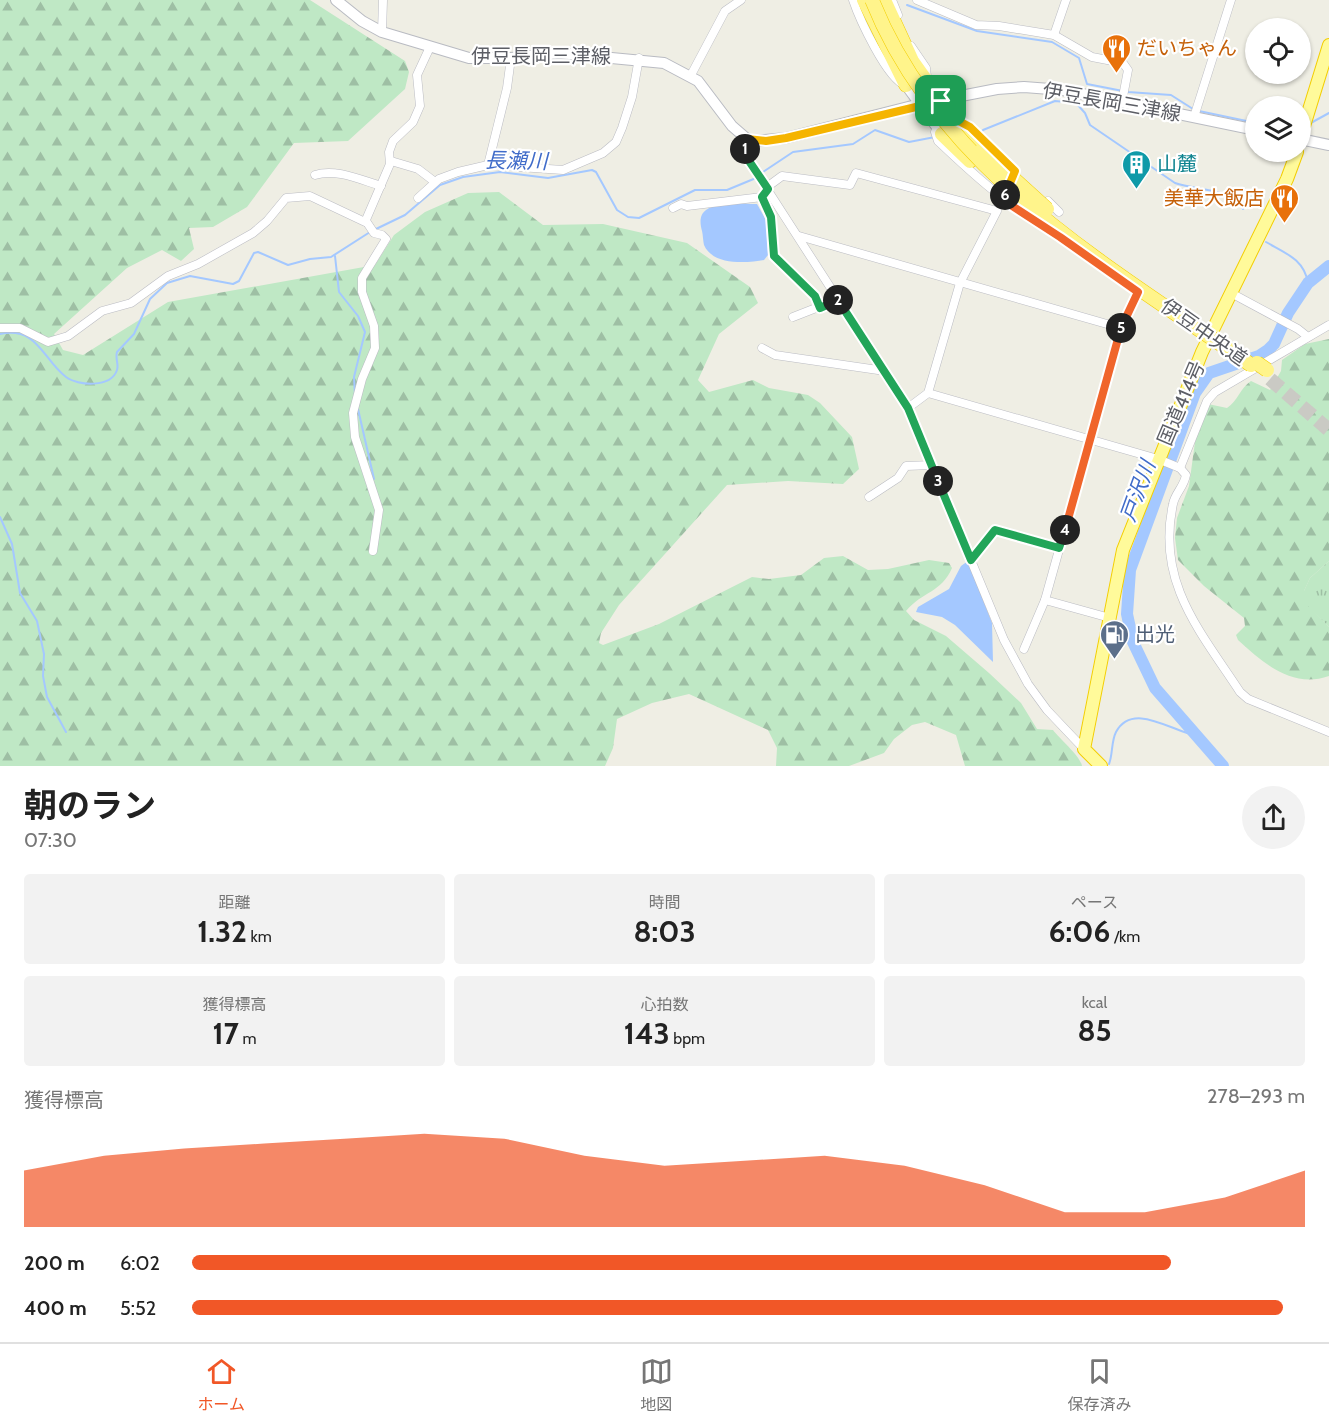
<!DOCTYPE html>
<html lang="ja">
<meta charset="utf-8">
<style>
body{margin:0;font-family:Cabin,"Noto Sans JP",sans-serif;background:#f2f2f2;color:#222;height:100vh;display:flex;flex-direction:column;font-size:22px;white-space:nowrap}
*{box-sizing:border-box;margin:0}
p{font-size:20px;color:#767676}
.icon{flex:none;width:33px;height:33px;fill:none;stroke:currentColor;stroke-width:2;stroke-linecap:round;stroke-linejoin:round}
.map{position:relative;height:766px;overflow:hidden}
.side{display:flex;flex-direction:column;background:#fff;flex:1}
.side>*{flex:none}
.fabs{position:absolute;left:1245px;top:18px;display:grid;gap:12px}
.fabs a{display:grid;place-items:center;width:66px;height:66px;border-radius:50%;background:#fff;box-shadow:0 2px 4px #0004;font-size:30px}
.pin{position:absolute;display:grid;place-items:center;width:51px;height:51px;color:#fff;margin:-26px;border-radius:12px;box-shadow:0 3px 9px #0006}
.km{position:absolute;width:30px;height:30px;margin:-15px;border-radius:50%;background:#222;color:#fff;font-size:16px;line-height:30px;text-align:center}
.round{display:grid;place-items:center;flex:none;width:63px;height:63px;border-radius:32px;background:#f2f2f2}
.summary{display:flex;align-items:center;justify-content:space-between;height:102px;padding:0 24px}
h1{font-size:33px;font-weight:700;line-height:45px}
.stats{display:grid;grid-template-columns:repeat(3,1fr);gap:9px;height:102px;padding:6px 24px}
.stats div{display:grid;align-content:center;border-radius:6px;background:#f2f2f2;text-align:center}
.stats b{font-size:30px;font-weight:700}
.stats small{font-size:16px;font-weight:400}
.stats p{font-size:16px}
.chart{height:168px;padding:12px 24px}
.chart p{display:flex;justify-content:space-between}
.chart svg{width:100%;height:108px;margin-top:6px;fill:#f15727;opacity:.7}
ul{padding:0 24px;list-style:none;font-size:20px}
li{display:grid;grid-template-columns:96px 72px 1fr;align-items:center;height:45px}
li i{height:15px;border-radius:8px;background:#f15727}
.dock{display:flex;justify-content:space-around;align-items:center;height:84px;border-top:2px solid #e0e0e0;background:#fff;font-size:16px;color:#767676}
.dock a{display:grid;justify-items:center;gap:3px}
.dock .current{color:#f15727}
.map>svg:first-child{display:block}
</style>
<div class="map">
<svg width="1329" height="766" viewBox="0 0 1329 766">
<defs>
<pattern id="grass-tufts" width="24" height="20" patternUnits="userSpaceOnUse" patternTransform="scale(1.5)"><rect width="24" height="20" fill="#bfe8c5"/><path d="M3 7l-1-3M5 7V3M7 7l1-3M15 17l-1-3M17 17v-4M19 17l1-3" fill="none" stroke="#9ebfa4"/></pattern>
<pattern id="forest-firs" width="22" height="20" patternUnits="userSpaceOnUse" patternTransform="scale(1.5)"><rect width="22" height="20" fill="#bfe8c5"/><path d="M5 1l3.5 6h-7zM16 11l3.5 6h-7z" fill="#9ebfa4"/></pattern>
</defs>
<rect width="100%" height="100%" fill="#efeee4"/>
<path fill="url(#grass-tufts)" d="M1329,561V627L1307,606L1302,595L1310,578Z"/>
<g fill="url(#forest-firs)">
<path d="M0,0H310L405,61L409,72L405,89L348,141L294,143L247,207L213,227L189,228L194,249L181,261L162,250L127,268L54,334L63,350L83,355L168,302L375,265L394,235L425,212L468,193L499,192L543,225L603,224L687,243L750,287L758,303L719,334L698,380L709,392L753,380L769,388L808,395L820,403L852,437L859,469L843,484L788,481L727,485L619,605L601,633L599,643L603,645L659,624L752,577L769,579L801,575L824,558L843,556L868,570L888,569L929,560L949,563L952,568C941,593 923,591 906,611L914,620L946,636L989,673L1021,703L1037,729L1053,730C1060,739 1081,757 1082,766H965L956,735L925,722L912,725L894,739L884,753L849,766H776L777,748L768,730L689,694L652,703L617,719L613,748L605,766H0Z"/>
<path d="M1329,339V561L1310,578L1304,591L1308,606L1329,627V676C1292,689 1263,663 1238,640L1236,635L1245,626L1244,618L1204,586L1178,560L1175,538L1177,518L1189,486L1195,442L1208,404L1227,408C1238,401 1240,388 1251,381L1270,390L1281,371L1282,360L1305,344Z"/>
</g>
<g fill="#a4c8ff">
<path d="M757,204L766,220L768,255L764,260C747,263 713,266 704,245C703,241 703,235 702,231C700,224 699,215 706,210C717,201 744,204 757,204Z"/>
<path d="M968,561L992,623L993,662L955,625L942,617L916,612L918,607L949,589L961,566Z"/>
</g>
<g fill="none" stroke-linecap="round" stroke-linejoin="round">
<g stroke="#a4c8ff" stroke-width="2">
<path d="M907,5L977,31L1052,42L1079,58L1087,84L1128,92L1171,95L1193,109"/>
<path d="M1199,111L1256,123"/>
<path d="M1309,124L1329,113"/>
<path d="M981,133L983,130L1055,101L1076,103L1085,113L1090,125L1175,183C1197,191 1229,187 1243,209"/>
<path d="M760,174L793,152L853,144L875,130L909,142L935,137"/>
<path d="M376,229L405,215L440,185L463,177L500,172L548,178L592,170L596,172L617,210L628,217L639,218L695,190H727L756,178"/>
<path d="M1266,242C1285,253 1304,259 1308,283"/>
<path d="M335,256L339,292L358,316L365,332L354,377L355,396"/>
<path d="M0,334C38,326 43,360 66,377C78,386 111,388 117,370C119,364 115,359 117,352L134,334L150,299L167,283L190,276L233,284L239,281L254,253L258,252L288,265L310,259L331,257L370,232"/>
<path d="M358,409L374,479"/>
<path d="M0,517L12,544L20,593L37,621L44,654L43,676L47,697L66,732"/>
<path d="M1109,764C1113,754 1111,742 1116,732C1133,701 1173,732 1195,735"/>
</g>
<path stroke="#a4c8ff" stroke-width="12" d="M1223,766L1155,688L1133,642L1127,614L1130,570L1195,393L1209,373L1259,356L1268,350L1274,344L1288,313L1308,283L1329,266"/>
<path stroke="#cacac4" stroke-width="14" stroke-dasharray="14 7" stroke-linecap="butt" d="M1270,379L1329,430"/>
<defs>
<g id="minor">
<path d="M853,0C859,18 887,79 905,85"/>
<path d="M892,0L898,15"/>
<path d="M917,0L976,25L999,26L1054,35L1092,57L1123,63L1128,70L1122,102"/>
<path d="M382,32L383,0"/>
<path d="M1054,35L1066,0"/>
<path d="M911,46L926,68L927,77"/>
<path d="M691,75L725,11L741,0"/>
<path d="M1194,117L1231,0"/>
<path d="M970,127L1015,171"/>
<path d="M935,132L938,141C977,178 1005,203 1052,231"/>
<path d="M747,139L745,147L747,158L908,408L1004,640L1028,684L1047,710L1084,749"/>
<path d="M391,161L418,169L435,182"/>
<path d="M488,165L507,88L511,58"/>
<path d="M315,175C335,168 361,180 381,186"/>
<path d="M767,187L782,176L850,185L856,173L997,211L960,283L928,393L908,408"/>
<path d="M762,197L771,217L774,256L815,296L820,308"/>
<path d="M418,198L439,179L458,172L488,165L563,170L603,153L616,142L622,128L632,97L639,58"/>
<path d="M1048,201L1059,212"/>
<path d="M673,208L681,204L687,206L762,197L764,194"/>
<path d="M366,221L374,233L382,235L386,239L362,278V292L374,326L375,348L362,379L353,413L355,437L379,510L373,551"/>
<path d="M799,236L1121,328L1045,600L1110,618"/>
<path d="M1231,293L1298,329L1308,337"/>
<path d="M793,317L839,299"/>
<path d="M0,328H20L48,342L68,336L102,311L131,303L168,276L198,264L253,233L267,221L286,198L310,196L365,222L390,164L389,152L393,141L413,122L420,106L417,75L430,47"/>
<path d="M1121,328L1138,292L1133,289"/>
<path d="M762,348L775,355L885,371"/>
<path d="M928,393L1158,459L1180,468L1186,475C1184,487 1175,493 1173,504C1156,582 1200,631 1240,692L1248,699L1329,732"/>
<path d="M1180,468L1207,401L1215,392L1329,325"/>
<path d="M869,497L898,478L906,466L932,465"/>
<path d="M971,560L995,530L1059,548"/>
<path d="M1024,649L1045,600"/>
</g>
<g id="secondary">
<path d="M336,0L362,21L382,32L469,58H511L559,53L664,63L698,81L732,126L747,139L756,141L786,138L920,104L997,89L1024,87L1063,90L1256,130"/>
<path d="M927,82L955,119"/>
<path d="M906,85L942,134"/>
<path d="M1300,139L1329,145"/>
</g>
<g id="trunk">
<path d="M1300,139L1329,45"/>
<path d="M1101,766L1084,749L1123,550L1202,352L1287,179L1297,152"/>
</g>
<g id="motorway">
<path d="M864,0L906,85"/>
<path d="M884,0L912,61L927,82"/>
<path d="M955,119L982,150"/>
<path d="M942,134L970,161"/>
</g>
</defs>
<use href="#minor" stroke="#bbbcc3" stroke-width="9"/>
<use href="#secondary" stroke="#b9bbc2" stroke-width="12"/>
<use href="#trunk" stroke="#f3ce00" stroke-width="14"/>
<use href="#motorway" stroke="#f3ce00" stroke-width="15"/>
<use href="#minor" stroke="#fff" stroke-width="8"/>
<use href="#secondary" stroke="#fff" stroke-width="10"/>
<use href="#trunk" stroke="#fffa9a" stroke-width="12"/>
<use href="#motorway" stroke="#fff48b" stroke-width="14"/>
<defs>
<g id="motorway-bridge">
<path d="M872,0C940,171 1107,265 1251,365"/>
<path d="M982,150L1047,209"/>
<path d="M1257,363L1267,370"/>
</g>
</defs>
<use href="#motorway-bridge" stroke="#f3ce00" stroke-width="15" stroke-linecap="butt"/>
<use href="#motorway-bridge" stroke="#fff48b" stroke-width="14"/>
</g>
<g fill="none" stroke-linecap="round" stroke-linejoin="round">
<defs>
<path id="split-1" d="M745,149L747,139L766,141L786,138L941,101"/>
<path id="split-2" d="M745,149L747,158L768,189L762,197L771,217L774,256L815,296L820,308L838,300"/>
<path id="split-3" d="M838,300L908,408L938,481"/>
<path id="split-4" d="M938,481L971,560L995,530L1059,548L1065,530"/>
<path id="split-5" d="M1065,530L1121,328"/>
<path id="split-6" d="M1005,195L1003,200L1060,237L1138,292L1121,328"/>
<path id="split-7" d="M941,101L955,119L970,127L1015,171L1005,195"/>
</defs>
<use href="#split-1" stroke="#fff" stroke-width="12"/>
<use href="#split-2" stroke="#fff" stroke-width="12"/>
<use href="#split-3" stroke="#fff" stroke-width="12"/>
<use href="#split-4" stroke="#fff" stroke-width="12"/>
<use href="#split-5" stroke="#fff" stroke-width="12"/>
<use href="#split-6" stroke="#fff" stroke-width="12"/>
<use href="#split-7" stroke="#fff" stroke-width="12"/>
<use href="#split-1" stroke="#f5b400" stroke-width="8"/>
<use href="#split-2" stroke="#22a559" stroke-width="8"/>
<use href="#split-3" stroke="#22a559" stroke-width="8"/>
<use href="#split-4" stroke="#22a559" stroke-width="8"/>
<use href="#split-5" stroke="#f0652b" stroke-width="8"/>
<use href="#split-6" stroke="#f0652b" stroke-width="8"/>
<use href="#split-7" stroke="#f5b400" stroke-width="8"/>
</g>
<defs>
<symbol id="restaurant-pin" viewBox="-11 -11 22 30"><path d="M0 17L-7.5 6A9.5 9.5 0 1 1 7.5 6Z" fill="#e8710a" stroke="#fff"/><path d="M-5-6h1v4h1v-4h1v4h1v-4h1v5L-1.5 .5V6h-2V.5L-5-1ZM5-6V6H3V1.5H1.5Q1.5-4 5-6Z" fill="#fff"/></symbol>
<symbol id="building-pin" viewBox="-11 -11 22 30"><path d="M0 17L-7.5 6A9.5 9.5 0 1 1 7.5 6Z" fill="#0f9aa8" stroke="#fff"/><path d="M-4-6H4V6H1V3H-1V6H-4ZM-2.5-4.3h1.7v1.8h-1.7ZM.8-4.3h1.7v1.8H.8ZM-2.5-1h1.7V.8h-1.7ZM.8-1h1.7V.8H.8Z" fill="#fff"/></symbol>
<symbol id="fuel-pin" viewBox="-11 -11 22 30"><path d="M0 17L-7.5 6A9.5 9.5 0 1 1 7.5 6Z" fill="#5c6f8a" stroke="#fff"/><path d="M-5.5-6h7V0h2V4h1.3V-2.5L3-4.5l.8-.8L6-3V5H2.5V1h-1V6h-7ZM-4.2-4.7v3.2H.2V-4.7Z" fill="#fff"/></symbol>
</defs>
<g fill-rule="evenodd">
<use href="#restaurant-pin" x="1100" y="32" width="33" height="45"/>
<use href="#building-pin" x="1120" y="148" width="33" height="45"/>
<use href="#restaurant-pin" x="1268" y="182" width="33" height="45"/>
<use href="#fuel-pin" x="1098" y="618" width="33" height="45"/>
</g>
<g text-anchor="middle" stroke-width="4.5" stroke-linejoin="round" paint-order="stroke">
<g font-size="20" fill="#c56008" stroke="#fff" text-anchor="start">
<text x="1137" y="55">だいちゃん</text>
<text x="1264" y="205" text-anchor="end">美華大飯店</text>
</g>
<g font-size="20" fill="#5c5e65" stroke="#fff">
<text x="541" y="63">伊豆長岡三津線</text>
<text transform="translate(1112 102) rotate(10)" y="7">伊豆長岡三津線</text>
<text transform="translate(1204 332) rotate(35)" y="7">伊豆中央道</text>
<text transform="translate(1181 403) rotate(-67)" y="7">国道414号</text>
</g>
<g font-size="20" fill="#0d838f" stroke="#fff" text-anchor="start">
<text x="1157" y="171">山麓</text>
</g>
<g font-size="20" fill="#4e5e75" stroke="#fff" text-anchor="start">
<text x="1135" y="641">出光</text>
</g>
<g font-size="21" font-style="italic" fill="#406cc9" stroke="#fff">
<text transform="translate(516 161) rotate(1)" y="7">長瀬川</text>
<text transform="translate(1138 491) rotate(-70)" y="7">戸沢川</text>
</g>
</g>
</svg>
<div class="fabs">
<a><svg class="icon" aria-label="locate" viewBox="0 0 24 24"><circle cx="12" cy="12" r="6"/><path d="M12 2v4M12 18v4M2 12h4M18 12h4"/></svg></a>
<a><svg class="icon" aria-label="layers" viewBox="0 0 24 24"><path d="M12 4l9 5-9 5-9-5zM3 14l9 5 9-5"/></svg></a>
</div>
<div class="pin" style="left:941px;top:101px;background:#1e9e55"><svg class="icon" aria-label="arrive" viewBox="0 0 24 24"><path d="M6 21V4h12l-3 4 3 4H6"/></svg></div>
<b class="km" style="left:745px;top:149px">1</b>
<b class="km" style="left:838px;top:300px">2</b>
<b class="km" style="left:938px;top:481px">3</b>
<b class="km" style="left:1065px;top:530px">4</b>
<b class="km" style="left:1121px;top:328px">5</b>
<b class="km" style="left:1005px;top:195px">6</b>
</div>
<section class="side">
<div class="summary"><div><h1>朝のラン</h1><p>07:30</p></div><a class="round"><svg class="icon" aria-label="share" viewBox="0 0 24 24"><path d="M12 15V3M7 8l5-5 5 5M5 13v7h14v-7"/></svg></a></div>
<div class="stats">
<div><p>距離</p><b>1.32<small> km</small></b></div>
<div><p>時間</p><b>8:03</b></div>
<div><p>ペース</p><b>6:06<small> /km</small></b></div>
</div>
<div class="stats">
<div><p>獲得標高</p><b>17<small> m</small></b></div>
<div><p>心拍数</p><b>143<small> bpm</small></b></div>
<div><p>kcal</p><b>85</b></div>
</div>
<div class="chart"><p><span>獲得標高</span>278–293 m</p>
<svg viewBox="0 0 160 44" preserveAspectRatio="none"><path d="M0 44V21L10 15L20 12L30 10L40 8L50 6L60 8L70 15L80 19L90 17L100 15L110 19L120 27L130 38L140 38L150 32L160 21V44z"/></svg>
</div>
<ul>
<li><b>200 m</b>6:02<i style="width:88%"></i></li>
<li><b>400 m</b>5:52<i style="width:98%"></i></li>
</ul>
</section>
<nav class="dock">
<a class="current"><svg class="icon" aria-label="home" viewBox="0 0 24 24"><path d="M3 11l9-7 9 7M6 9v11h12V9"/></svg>ホーム</a>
<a><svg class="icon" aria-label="map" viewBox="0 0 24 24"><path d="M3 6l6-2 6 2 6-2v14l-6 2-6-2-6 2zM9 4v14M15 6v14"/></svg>地図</a>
<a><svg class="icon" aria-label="saved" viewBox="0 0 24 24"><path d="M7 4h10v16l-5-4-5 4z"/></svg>保存済み</a>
</nav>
